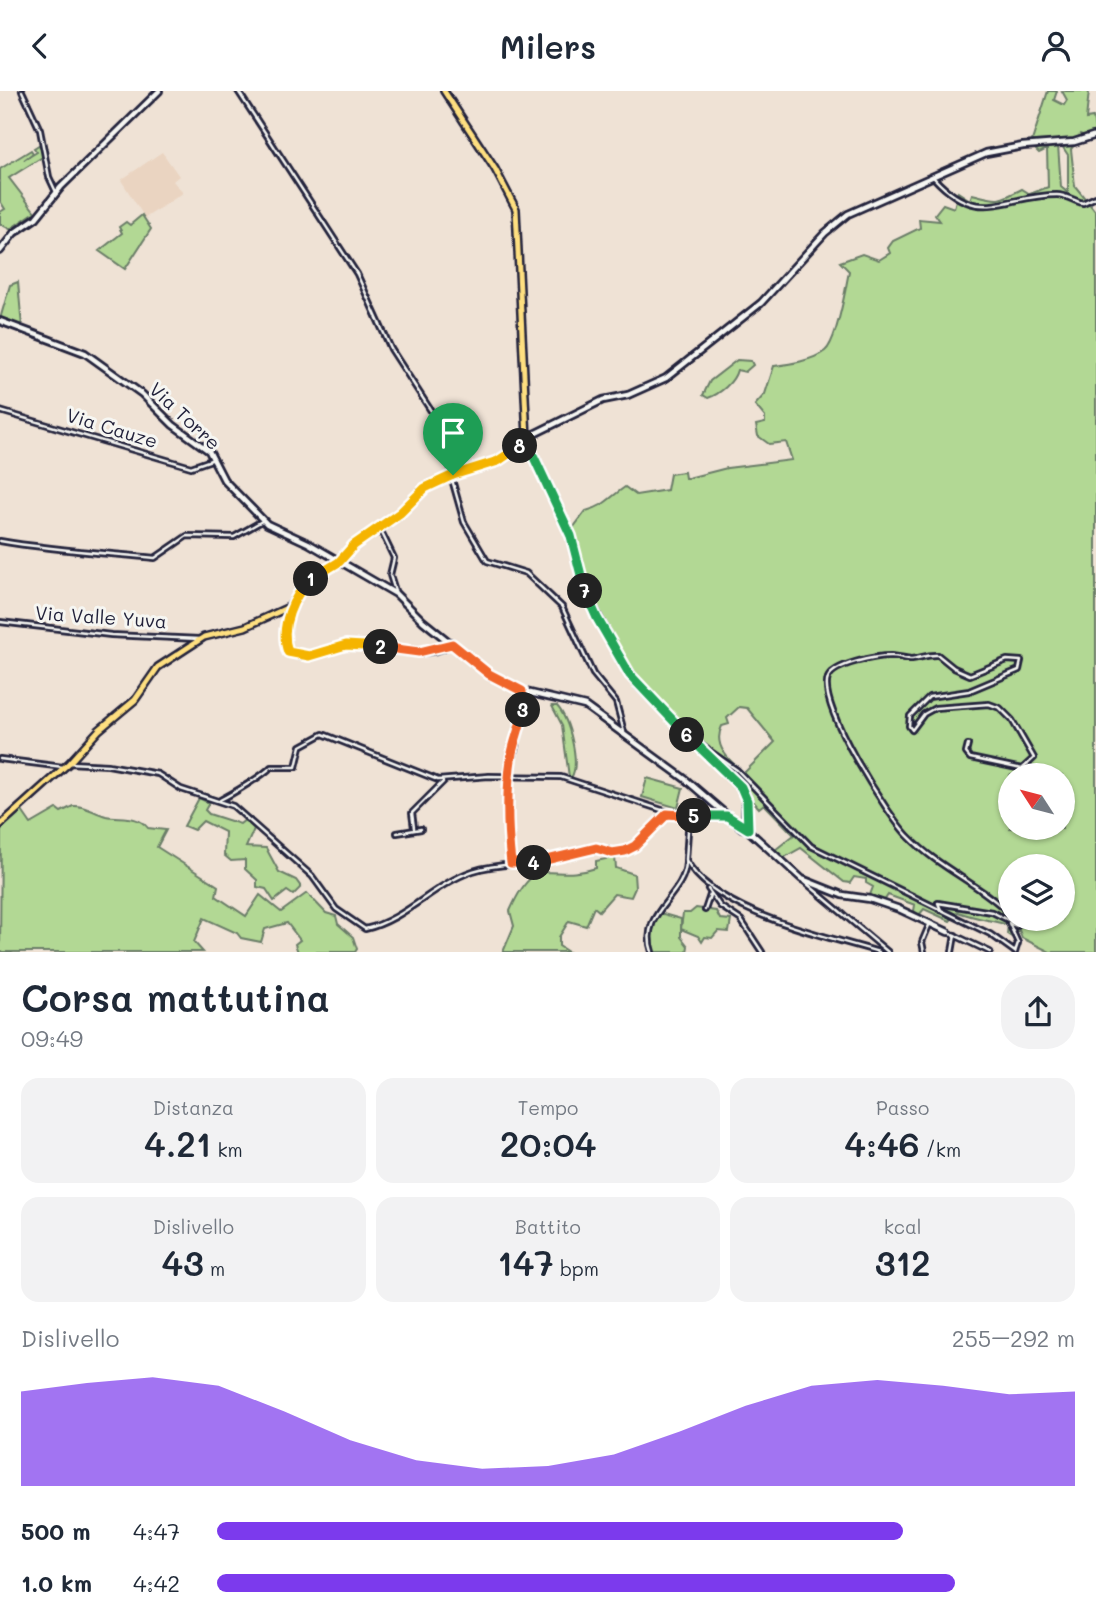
<!DOCTYPE html>
<html lang="it">
<meta charset="utf-8">
<style>
body{margin:0;font-family:Mali,sans-serif;background:#f2f2f3;color:#1f2937;height:100vh;display:flex;flex-direction:column;font-size:26px;white-space:nowrap}
*{box-sizing:border-box;margin:0}
p{font-size:23px;color:#747a83}
.icon{flex:none;width:38px;height:38px;fill:none;stroke:currentColor;stroke-width:2;stroke-linecap:round;stroke-linejoin:round}
.map{position:relative;height:861px;overflow:hidden}
.drawer{display:flex;flex-direction:column;background:#fff;flex:1}
.drawer>*{flex:none}
.needle{width:46px;rotate:306deg}
.tools{position:absolute;left:998px;top:672px;display:grid;gap:14px}
.tools a{display:grid;place-items:center;width:77px;height:77px;border-radius:50%;background:#fff;box-shadow:0 2px 5px #0004;font-size:35px}
.pin{position:absolute;display:grid;place-items:center;width:60px;height:60px;color:#fff;margin:-72px -30px;border-radius:50% 50% 50% 0;rotate:-45deg;box-shadow:0 0 7px #0007}
.pin .icon{rotate:45deg}
.km{position:absolute;width:35px;height:35px;margin:-18px;border-radius:50%;background:#222;color:#fff;font-size:19px;line-height:35px;text-align:center}
.round{display:grid;place-items:center;flex:none;width:74px;height:74px;border-radius:28px;background:#f2f2f3}
.summary{display:flex;align-items:center;justify-content:space-between;height:119px;padding:0 21px}
h1{font-size:38px;font-weight:600;line-height:52px}
.stats{display:grid;grid-template-columns:repeat(3,1fr);gap:10px;height:119px;padding:7px 21px}
.stats div{display:grid;align-content:center;border-radius:18px;background:#f2f2f3;text-align:center}
.stats b{font-size:35px;font-weight:600}
.stats small{font-size:19px;font-weight:400}
.stats p{font-size:19px}
.chart{height:196px;padding:14px 21px}
.chart p{display:flex;justify-content:space-between}
.chart svg{width:100%;height:126px;margin-top:7px;fill:#7c3aed;opacity:.7}
ul{padding:0 21px;list-style:none;font-size:23px}
li{display:grid;grid-template-columns:112px 84px 1fr;align-items:center;height:52px}
li i{height:18px;border-radius:9px;background:#7c3aed}
header{display:flex;justify-content:space-between;align-items:center;height:91px;padding:0 21px;background:#fff;font-size:32px;font-weight:600}
.map>svg:first-child{display:block}
</style>
<header><svg class="icon" aria-label="back" viewBox="0 0 24 24"><path d="M15 5l-7 7 7 7"/></svg>Milers<svg class="icon" aria-label="person" viewBox="0 0 24 24"><circle cx="12" cy="8" r="4"/><path d="M4 21q1-7 8-7t8 7"/></svg></header>
<div class="map">
<svg width="1096" height="861" viewBox="0 0 1096 861">
<rect width="100%" height="100%" fill="#efe2d5"/>
<filter id="ink" filterUnits="userSpaceOnUse"><feTurbulence type="fractalNoise" baseFrequency=".0143" numOctaves="2"/><feDisplacementMap in="SourceGraphic" scale="14" xChannelSelector="R" yChannelSelector="G"/><feConvolveMatrix kernelMatrix="1 2 1 2 8 2 1 2 1" color-interpolation-filters="sRGB"/></filter>
<g filter="url(#ink)">
<path fill="#ead4c1" d="M162,61L179,85L173,90L183,102L145,127L121,89Z"/>
<g fill="#b2d894" stroke="#6a7d68" stroke-width="2" fill-rule="evenodd">
<path d="M1048,0H1057L1054,9L1064,14L1067,9L1062,0H1089L1086,28L1093,27L1096,43L1087,46L1080,43L1078,49L1032,50Z"/>
<path d="M42,52L44,65L9,87L35,121L10,138L0,133V121L5,118L0,110V78L31,59L33,62L24,69L37,61L34,57Z"/>
<path d="M1076,52L1071,58L1075,95L1096,121V861H1050L1022,847L1019,839L1013,847L1007,843L1008,834C991,829 977,828 958,821L950,830L924,818L919,824L914,820L915,814L888,804L884,810L870,804L873,796L866,792V788L854,786L850,792L844,791L801,757L783,767L775,759L794,744L764,713L759,717L741,696L634,589L585,500L570,441L586,420C605,415 609,407 625,396L636,404L667,399L670,383L684,381L685,387H688L727,377L792,369L786,351L769,353L758,345L756,334L765,332V326L755,314L765,303L774,275C789,273 812,270 825,260C837,251 846,196 849,180L840,171L862,163L879,169L890,162L888,157L893,150L920,137L919,128L940,130L935,123L943,113L954,117L958,101L970,109L972,103C998,109 995,112 1022,98L1030,103L1048,96L1047,58L1039,62L1032,55L1058,54L1061,96L1068,102V64L1062,55ZM739,616L747,617L775,651L744,682C730,670 712,655 722,635L729,633L727,627ZM1010,684H1062V737H1010ZM1010,775H1062V828H1010Z"/>
<path d="M142,124L151,138L125,178L99,160L122,142L119,136L126,131L130,134Z"/>
<path d="M18,191L22,236L0,228L10,194Z"/>
<path d="M737,269L751,270L753,274L745,281L737,279C734,291 720,303 708,307L703,304L710,290Z"/>
<path d="M552,615H557C569,628 581,672 571,687L569,686L562,634Z"/>
<path d="M647,687L683,697L678,717L642,706Z"/>
<path d="M199,707L209,712L205,719L209,723L240,733L246,728L254,738L246,756L266,757L279,781L296,789L301,796L293,804L287,800L274,810L266,798L257,796V789L245,778V769L231,770L224,764L225,741L203,730L194,739L184,735Z"/>
<path d="M73,715C85,714 94,722 106,725C121,728 137,723 148,737L166,739L157,756L218,795L216,805L246,825L260,804L281,821L307,802L326,822L336,825L338,833L353,846L357,858L355,861H298L295,853L300,849L287,832L265,838L261,851L241,847L237,842L204,827L194,851L203,861H0L1,738L20,717L31,733L57,718L61,721Z"/>
<path d="M615,766L616,777L634,783L635,797L631,806L614,803L599,820L594,816L586,835L569,830L559,846V855L568,861H503L514,835L510,820C537,758 549,793 596,777V770Z"/>
<path d="M696,817L716,820L720,828L731,829L729,841L718,840L712,847L705,846L702,851L698,845L681,838L683,822H690Z"/>
<path d="M656,821L681,828V846L688,855L687,861H652L649,852Z"/>
</g>
<g fill="none" stroke-linecap="round" stroke-linejoin="round">
<defs>
<g id="minor">
<path d="M22,0L40,39L49,86L56,101"/>
<path d="M238,0L357,183L391,258L435,326L453,384"/>
<path d="M934,87C979,136 1004,104 1057,104C1066,104 1074,110 1083,112L1096,106"/>
<path d="M0,320L191,376L214,368"/>
<path d="M451,385L464,431L487,470L526,482L562,516L593,583L616,611L624,641"/>
<path d="M380,438L394,467L390,484L396,503"/>
<path d="M0,450C52,459 103,462 155,467L187,445L234,446L262,430"/>
<path d="M289,516L286,557C304,577 328,555 348,554C379,553 423,572 451,554"/>
<path d="M0,531L111,544L199,548"/>
<path d="M701,654L737,679L811,755L990,843L1015,861"/>
<path d="M968,654L966,662L970,667L1022,678L1034,667L1012,629L1000,617L989,613L935,617L924,623L912,639L909,635L910,625L929,606L969,600L1019,579L1021,570L1007,569L970,584L954,577L938,564C928,563 921,567 912,568C905,568 898,565 891,565C876,565 833,573 828,587C817,614 887,724 909,746C940,778 977,791 1010,823"/>
<path d="M0,668L63,676"/>
<path d="M69,672L108,674L158,683L181,698L233,715L312,785L336,818L365,838C405,829 434,793 473,780C495,773 515,774 537,771C556,768 575,760 594,758C605,756 614,764 625,760C644,753 651,730 669,722L727,725"/>
<path d="M220,709C232,703 264,684 271,676H296L301,655L323,643L438,689L489,685L561,686L668,721"/>
<path d="M689,725L686,769C715,822 823,844 879,861"/>
<path d="M414,737L412,722L443,691"/>
<path d="M397,742L421,738"/>
<path d="M511,772L508,729L510,679L521,633L522,600"/>
<path d="M805,791L888,861"/>
<path d="M708,798L720,815L741,829L762,861"/>
<path d="M705,819L710,804"/>
<path d="M941,819L938,812L992,821L1012,831"/>
<path d="M1014,828L1021,832L1017,835L1009,832L1018,852L1015,861"/>
<path d="M948,841L990,861"/>
<path d="M652,861C638,821 685,806 686,771"/>
<path d="M924,861L922,851L930,832"/>
<path d="M952,861L955,844"/>
</g>
<g id="secondary">
<path d="M0,160L14,142L36,127L61,96L159,0"/>
<path d="M0,230L85,262L142,303L173,334L209,360L224,389L267,433L308,452L396,503L423,530L489,583L522,600L585,615L685,688L742,737L748,738"/>
<path d="M519,355L532,361L571,445L585,500L619,566L639,595L741,696L746,705L745,731L750,741L802,788L842,804L870,808L899,818L948,841"/>
<path d="M532,359L528,346L603,309L628,304L666,287L761,212L825,142L848,123L986,62L1023,55L1074,51L1096,44"/>
</g>
<path id="primary" d="M0,734L69,672L99,639L135,609L158,576L204,546L245,536L289,516L312,487L339,472L354,454L400,422L425,397L466,379L498,370L527,347L516,118L495,78L444,0"/>
</defs>
<use href="#minor" stroke="#22223b" stroke-width="8"/>
<use href="#secondary" stroke="#22223b" stroke-width="10"/>
<use href="#primary" stroke="#22223b" stroke-width="10"/>
<use href="#minor" stroke="#f6f6f2" stroke-width="2.5"/>
<use href="#secondary" stroke="#f6f6f2" stroke-width="4.5"/>
<use href="#primary" stroke="#fedf80" stroke-width="5"/>
</g>
</g>
<g fill="none" stroke-linecap="round" stroke-linejoin="round" filter="url(#ink)">
<defs>
<path id="split-1" d="M311,488L339,471L354,454L400,422L425,397L453,384"/>
<path id="split-2" d="M311,488C293,505 279,536 288,561L309,565L346,554L381,556"/>
<path id="split-3" d="M381,556L419,561L452,553L489,583L522,600L523,619"/>
<path id="split-4" d="M523,619C521,635 515,647 512,662C506,698 507,736 511,772H534"/>
<path id="split-5" d="M534,772L596,757L612,762L625,760L635,755L667,723L694,725"/>
<path id="split-6" d="M687,644L741,696L747,710L748,738L727,725H694"/>
<path id="split-7" d="M585,500L597,527L630,584L687,644"/>
<path id="split-8" d="M520,355L529,347L532,362L571,445L585,500"/>
<path id="split-9" d="M453,384L498,370L520,355"/>
</defs>
<use href="#split-1" stroke="#fff" stroke-width="14"/>
<use href="#split-2" stroke="#fff" stroke-width="14"/>
<use href="#split-3" stroke="#fff" stroke-width="14"/>
<use href="#split-4" stroke="#fff" stroke-width="14"/>
<use href="#split-5" stroke="#fff" stroke-width="14"/>
<use href="#split-6" stroke="#fff" stroke-width="14"/>
<use href="#split-7" stroke="#fff" stroke-width="14"/>
<use href="#split-8" stroke="#fff" stroke-width="14"/>
<use href="#split-9" stroke="#fff" stroke-width="14"/>
<use href="#split-1" stroke="#f5b400" stroke-width="9"/>
<use href="#split-2" stroke="#f5b400" stroke-width="9"/>
<use href="#split-3" stroke="#f0652b" stroke-width="9"/>
<use href="#split-4" stroke="#f0652b" stroke-width="9"/>
<use href="#split-5" stroke="#f0652b" stroke-width="9"/>
<use href="#split-6" stroke="#22a559" stroke-width="9"/>
<use href="#split-7" stroke="#22a559" stroke-width="9"/>
<use href="#split-8" stroke="#22a559" stroke-width="9"/>
<use href="#split-9" stroke="#f5b400" stroke-width="9"/>
</g>
<g text-anchor="middle" stroke-width="6" stroke-linejoin="round" paint-order="stroke">
<g font-size="19" fill="#22223b" stroke="#f6f6f2">
<text transform="translate(185 325) rotate(43)" y="7">Via Torre</text>
<text transform="translate(112 337) rotate(17)" y="7">Via Cauze</text>
<text transform="translate(101 526) rotate(4)" y="7">Via Valle Yuva</text>
</g>
</g>
</svg>
<div class="tools">
<a><svg class="needle" viewBox="-14 -14 28 28"><path d="M0-13l5 13h-10z" fill="#e53935"/><path d="M0 13l5-13h-10z" fill="#747a83"/></svg></a>
<a><svg class="icon" aria-label="layers" viewBox="0 0 24 24"><path d="M12 4l9 5-9 5-9-5zM3 14l9 5 9-5"/></svg></a>
</div>
<div class="pin" style="left:453px;top:384px;background:#1e9e55"><svg class="icon" aria-label="arrive" viewBox="0 0 24 24"><path d="M6 21V4h12l-3 4 3 4H6"/></svg></div>
<b class="km" style="left:311px;top:488px">1</b>
<b class="km" style="left:381px;top:556px">2</b>
<b class="km" style="left:523px;top:619px">3</b>
<b class="km" style="left:534px;top:772px">4</b>
<b class="km" style="left:694px;top:725px">5</b>
<b class="km" style="left:687px;top:644px">6</b>
<b class="km" style="left:585px;top:500px">7</b>
<b class="km" style="left:520px;top:355px">8</b>
</div>
<section class="drawer">
<div class="summary"><div><h1>Corsa mattutina</h1><p>09:49</p></div><a class="round"><svg class="icon" aria-label="share" viewBox="0 0 24 24"><path d="M12 15V3M7 8l5-5 5 5M5 13v7h14v-7"/></svg></a></div>
<div class="stats">
<div><p>Distanza</p><b>4.21<small> km</small></b></div>
<div><p>Tempo</p><b>20:04</b></div>
<div><p>Passo</p><b>4:46<small> /km</small></b></div>
</div>
<div class="stats">
<div><p>Dislivello</p><b>43<small> m</small></b></div>
<div><p>Battito</p><b>147<small> bpm</small></b></div>
<div><p>kcal</p><b>312</b></div>
</div>
<div class="chart"><p><span>Dislivello</span>255–292 m</p>
<svg viewBox="0 0 160 44" preserveAspectRatio="none"><path d="M0 44V11L10 8L20 6L30 9L40 18L50 28L60 35L70 38L80 37L90 33L100 25L110 16L120 9L130 7L140 9L150 12L160 11V44z"/></svg>
</div>
<ul>
<li><b>500 m</b>4:47<i style="width:80%"></i></li>
<li><b>1.0 km</b>4:42<i style="width:86%"></i></li>
</ul>
</section>
